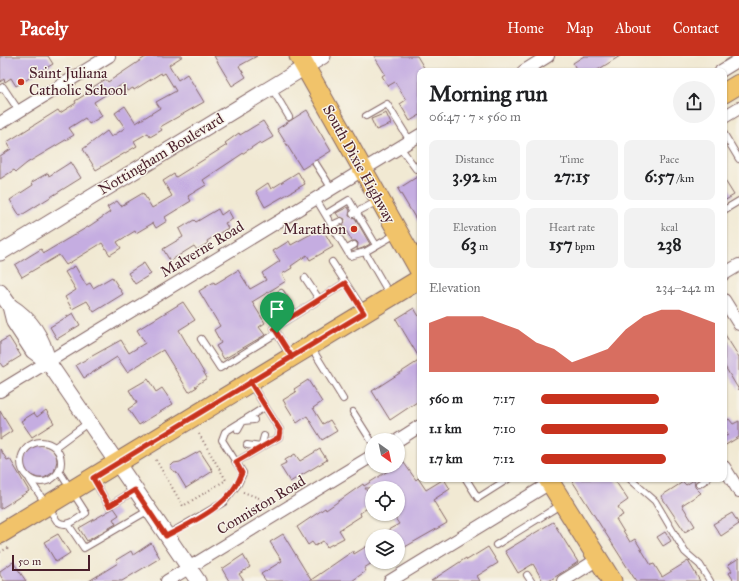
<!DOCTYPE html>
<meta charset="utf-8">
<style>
body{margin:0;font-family:"IM FELL Great Primer",serif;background:#f2f2f2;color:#202124;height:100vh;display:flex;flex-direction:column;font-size:15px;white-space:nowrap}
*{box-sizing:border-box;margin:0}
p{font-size:13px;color:#757577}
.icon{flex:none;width:22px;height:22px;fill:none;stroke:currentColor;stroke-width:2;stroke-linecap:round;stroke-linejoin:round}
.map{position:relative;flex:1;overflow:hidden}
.sheet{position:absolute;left:417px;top:12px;width:310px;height:414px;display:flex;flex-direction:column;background:#fff;border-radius:8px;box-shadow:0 1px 3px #0004}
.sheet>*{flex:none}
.needle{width:26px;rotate:147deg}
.tools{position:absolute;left:365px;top:377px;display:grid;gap:8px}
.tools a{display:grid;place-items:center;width:40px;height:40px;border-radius:50%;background:#fff;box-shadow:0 1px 3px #0004;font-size:20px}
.scale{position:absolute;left:12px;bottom:10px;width:78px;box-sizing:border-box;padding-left:4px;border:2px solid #4a1f2b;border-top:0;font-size:11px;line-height:14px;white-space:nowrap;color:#4a1f2b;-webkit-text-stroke:3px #f7f3e8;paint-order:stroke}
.pin{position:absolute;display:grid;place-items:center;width:34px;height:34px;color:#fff;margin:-41px -17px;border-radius:50% 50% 50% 0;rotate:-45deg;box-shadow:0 0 4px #0007}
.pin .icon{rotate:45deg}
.round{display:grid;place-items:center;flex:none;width:42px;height:42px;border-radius:21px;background:#f2f2f2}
.summary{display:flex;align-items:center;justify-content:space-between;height:68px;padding:0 12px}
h1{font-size:22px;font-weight:800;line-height:30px}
.stats{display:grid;grid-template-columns:repeat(3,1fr);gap:6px;height:68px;padding:4px 12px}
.stats div{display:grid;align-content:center;border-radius:8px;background:#f2f2f2;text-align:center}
.stats b{font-size:17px;font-weight:800}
.stats small{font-size:11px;font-weight:400}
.stats p{font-size:11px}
.chart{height:112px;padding:8px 12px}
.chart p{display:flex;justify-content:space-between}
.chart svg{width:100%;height:72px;margin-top:4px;fill:#c8321e;opacity:.7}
ul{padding:0 12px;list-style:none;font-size:13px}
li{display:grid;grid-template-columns:64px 48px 1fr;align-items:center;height:30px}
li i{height:10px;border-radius:5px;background:#c8321e}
header{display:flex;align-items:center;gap:24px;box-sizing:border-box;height:56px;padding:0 20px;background:#c8321e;color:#fff}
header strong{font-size:19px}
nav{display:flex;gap:22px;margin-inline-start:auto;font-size:14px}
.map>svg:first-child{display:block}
</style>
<header>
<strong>Pacely</strong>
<nav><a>Home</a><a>Map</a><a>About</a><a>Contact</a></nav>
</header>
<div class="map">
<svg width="739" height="525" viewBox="0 0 739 525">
<rect width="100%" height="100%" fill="#f7f3e8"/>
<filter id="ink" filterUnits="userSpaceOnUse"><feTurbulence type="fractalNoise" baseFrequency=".025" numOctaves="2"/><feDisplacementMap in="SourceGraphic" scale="8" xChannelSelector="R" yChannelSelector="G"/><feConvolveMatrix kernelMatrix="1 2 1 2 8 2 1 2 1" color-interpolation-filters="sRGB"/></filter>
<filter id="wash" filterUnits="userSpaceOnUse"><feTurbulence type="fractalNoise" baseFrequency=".012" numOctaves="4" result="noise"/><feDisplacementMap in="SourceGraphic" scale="16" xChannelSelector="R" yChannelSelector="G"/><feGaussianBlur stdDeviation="0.9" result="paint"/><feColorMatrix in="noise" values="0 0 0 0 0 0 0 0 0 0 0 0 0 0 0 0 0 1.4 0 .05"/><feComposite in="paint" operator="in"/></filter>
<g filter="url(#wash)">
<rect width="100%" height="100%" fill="#f1e9d3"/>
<g id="blocks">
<g fill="#c5ade1">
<path d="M0,0H48L53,8L16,30L11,22L5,26L4,23L0,26Z"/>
<path d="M147,0H183L169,9L178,24L187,18L204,46L160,71L162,74L150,81L148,77L134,85L137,90L96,114L83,93L107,75L111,81L125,72L115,57L125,50L136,67L160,52L156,46L176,35L165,17L162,19L161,17L134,34L133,32L127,35L123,28L94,46L102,60L89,68L85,62L69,72L74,79L27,107L16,116L14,114L0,123V100L11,93L7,86L58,54L60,57L76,47L75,45L94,33L93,31L106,23L108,26Z"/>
<path d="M214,0H257L239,10L246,21L232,30Z"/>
<path d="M374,0H417L426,15H420V59L410,65L400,48L406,44L395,26L388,30L382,20L385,18Z"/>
<path d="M584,0H620L596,15H577L573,7Z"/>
<path d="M307,54L331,95L302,113L277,73Z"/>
<path d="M386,57L391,68L376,74L371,63Z"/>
<path d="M263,65L273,81L261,88L260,86L203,124L206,129L188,140L191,145L165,161L167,165L156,172L153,167L136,177L135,175L117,186L121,192L110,199L102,187L66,209L59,199L22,221L15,209L41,193L44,197L91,169L110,156L107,151L117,145L121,150L143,137L152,152L172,140L163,125L174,118L176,121L227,89L225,87L239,77L240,79Z"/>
<path d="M71,106L81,122L20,160L10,144L33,129L32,126L48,117L49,120Z"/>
<path d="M298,116L305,128L265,151L256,135L268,127L271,133Z"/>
<path d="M420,119V170L398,133Z"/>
<path d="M724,123L734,139L724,145Z"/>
<path d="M348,151L350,155L349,160L355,162L370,188L363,192L357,194L358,187L356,185H352L343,169L345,163L339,161L336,157Z"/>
<path d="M218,153L221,159L228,154L233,163L225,167L228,172L207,185L208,187L197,194L194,190L170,205L163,193L183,181L179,173L194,164L196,166Z"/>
<path d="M322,172L333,191L310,204L307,199L291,210L292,212L282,218L286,225L252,246L265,267L259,271L265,279L224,303L216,290L221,287L214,274L220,270L199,235L214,226L215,228L238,214L250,233L266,224L262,217L280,205L273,195L289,185L291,189Z"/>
<path d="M144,207L151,218L135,228L128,217Z"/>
<path d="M75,210L86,229L90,227L93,232L112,221L123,238L94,256L87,245L72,253L65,241L76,234L65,216Z"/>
<path d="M183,246L195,264L179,274L207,322L195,330L197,331L189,336L163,294L127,316L117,301L84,322L76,309L121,284L129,297L145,287L137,274Z"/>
<path d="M414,252L420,262V303L396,263Z"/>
<path d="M73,257L80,269L57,283L50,271Z"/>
<path d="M724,277L739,301V334L724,309Z"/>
<path d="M9,281L21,300L3,311L0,307V286Z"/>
<path d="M420,304V344L390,364L372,335Z"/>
<path d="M148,323L156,336L162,332L173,348L139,369L128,353L137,347L129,334Z"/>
<path d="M308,324L322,346L313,352L323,368L330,364L337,375L322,384L307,360L297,367L283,344L296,336L294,333Z"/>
<path d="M46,354L54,367L32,381L21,365L34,357L37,361Z"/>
<path d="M0,355L12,375L0,383Z"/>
<path d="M729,363L733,368L739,365V381L724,390V381L728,379L724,373V366Z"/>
<path d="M37,387L51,392L56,399L57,405L54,416L44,422H38L22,416L25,399Z"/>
<path d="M0,393L7,404L10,403L29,435L0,453Z"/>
<path d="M320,393L327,404L290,426L280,410L286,407L285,404L295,398L300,405Z"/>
<path d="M200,395L213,415L186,432L177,417L171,413V410L174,407L180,406Z"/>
<path d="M402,404L416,424L418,422L426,434L444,423L450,433L433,444L447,467L398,495V480H377L399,468L393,459L398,458V432H365L372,443V449L360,457L361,460L339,474L344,482L327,491L323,485L315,490L312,486L308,489L297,471L325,452L326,454L363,428L364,430L391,413L390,412L393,410H398V406Z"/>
<path d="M571,423H614L628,444L618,451L623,459L616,463L630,486L635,483L651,509L654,508L662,521L688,505L700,525H636Z"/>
<path d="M694,424L695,431L701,437L682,449L695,470L685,476L661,440L683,426L686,429Z"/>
<path d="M114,452L119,459L113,463L116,468L87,485L79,472Z"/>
<path d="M732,457L739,468L721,480L713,468Z"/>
<path d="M553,466L578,506L549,525H543L533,508L518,517L505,495Z"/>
<path d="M665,476L671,485L663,490L657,481Z"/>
<path d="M58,478L70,497L56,506L44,486Z"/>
<path d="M283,478L311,524L353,495L354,498L372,487V507L364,512L366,515L352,525H266L261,518L282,505L270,486Z"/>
<path d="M151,487L160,502L122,525H89L118,507L116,504L131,495L133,499Z"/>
<path d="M488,491L498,507L477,520L480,525H431L466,502L467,504Z"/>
<path d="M243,499L250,511L239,518L244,525H229L222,513Z"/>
<path d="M739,502V525H734L729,517L732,515L728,509Z"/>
<path d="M13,506L26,525H4L0,519V515Z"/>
</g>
</g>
</g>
<g filter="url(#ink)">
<use href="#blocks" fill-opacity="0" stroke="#846666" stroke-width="1"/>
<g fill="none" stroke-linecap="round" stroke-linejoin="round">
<defs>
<g id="service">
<path d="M271,31L289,61"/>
<path d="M0,33L3,31L19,55"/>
<path d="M366,60L387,48L410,85"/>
<path d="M724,78L739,103"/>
<path d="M400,91L416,113L420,111"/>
<path d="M316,108L332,133"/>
<path d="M316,143L350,200L365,196L390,239"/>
<path d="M724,154L739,145"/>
<path d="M326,158L349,144L376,189"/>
<path d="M353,158L378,145"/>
<path d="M332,169L341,165"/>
<path d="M347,193L354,189"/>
<path d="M365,196L396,178"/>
<path d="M332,206L364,255"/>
<path d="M305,222L319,243"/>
<path d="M281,237L295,259"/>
<path d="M201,283L220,312L277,277"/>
<path d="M311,291L343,343"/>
<path d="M290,300L274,272L345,227"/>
<path d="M353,356L372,386"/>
<path d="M238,374L243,365L254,364"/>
<circle cx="41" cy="406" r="20"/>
<path d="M247,389L261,391L264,380"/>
<path d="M55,391L89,366"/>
<path d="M236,406L222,384L225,376L265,351"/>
<path d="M466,423L478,442L508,423"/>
<path d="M630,423L655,445L685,496L700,509L710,525"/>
<path d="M30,424L57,465C67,473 77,463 86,457L59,415"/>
<path d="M94,424L109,450L135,434"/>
<path d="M699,428L707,423"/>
<path d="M68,468L84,492L149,454"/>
<path d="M167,479L224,446L238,428L243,417L236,406L279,381L280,374L251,328"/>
<path d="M496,489L562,448"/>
<path d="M527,519L531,525"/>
</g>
<g id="minor">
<path d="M524,15L548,0"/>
<path d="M721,15L739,4"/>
<path d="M724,61L739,52"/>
<path d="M0,67L109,0"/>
<path d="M724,218L739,209"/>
<path d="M724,244L739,268"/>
<path d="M0,335L420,79"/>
<path d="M398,384L420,370"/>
<path d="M724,411L739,435"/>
<path d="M167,525L372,400"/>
<path d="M390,525L550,427"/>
<path d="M563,525L598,503"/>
</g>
<g id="tertiary">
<path d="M0,197L323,0"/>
<path d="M0,236L10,250L14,266L33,295L48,306L198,525"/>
<path d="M10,250C31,263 43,282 48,306"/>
</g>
<g id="primary">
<path d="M299,0L420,215"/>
<path d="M724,37L739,28"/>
<path d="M548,423L612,525"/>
<path d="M0,478L420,223"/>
</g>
</defs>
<use href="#service" stroke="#846666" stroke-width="8"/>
<use href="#minor" stroke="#846666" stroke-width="14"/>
<use href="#tertiary" stroke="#846666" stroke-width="17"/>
<use href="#primary" stroke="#846666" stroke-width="21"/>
<g stroke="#846666" stroke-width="2" stroke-dasharray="1 3" stroke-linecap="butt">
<path d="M156,404L183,450L226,424L199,378"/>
<path d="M243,436L259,442L267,452"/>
<path d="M0,496L8,492"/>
</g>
<use href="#service" stroke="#fff" stroke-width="6"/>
<use href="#minor" stroke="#fff" stroke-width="12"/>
<use href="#tertiary" stroke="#fff" stroke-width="15"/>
<use href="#primary" stroke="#f1c36a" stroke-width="19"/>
</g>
</g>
<g fill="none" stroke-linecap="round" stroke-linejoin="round" filter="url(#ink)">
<defs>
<path id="route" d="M277,277L292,301L93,422L109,450L135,434L166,480C196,464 230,450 242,417L236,406L279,381L280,374L250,326L364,257L345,227L274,272L277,277"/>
</defs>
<use href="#route" stroke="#fff" stroke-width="8"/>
<use href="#route" stroke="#c8321e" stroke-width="5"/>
</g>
<g fill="#c8321e" stroke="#f7f3e8" stroke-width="1.5">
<circle cx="21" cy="26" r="4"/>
<circle cx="354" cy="173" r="4"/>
</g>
<g text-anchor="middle" stroke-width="3" stroke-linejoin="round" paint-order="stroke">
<g font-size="15" fill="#4a1f2b" stroke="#f7f3e8" text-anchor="start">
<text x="29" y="22">Saint Juliana<tspan x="29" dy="17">Catholic School</tspan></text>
<text x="346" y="178" text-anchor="end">Marathon</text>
</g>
<g font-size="15" fill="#4a1f2b" stroke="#f7f3e8">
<text transform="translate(161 98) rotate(-31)" y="5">Nottingham Boulevard</text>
<text transform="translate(359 108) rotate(61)" y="5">South Dixie Highway</text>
<text transform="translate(202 193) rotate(-31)" y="5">Malverne Road</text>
<text transform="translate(261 449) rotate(-31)" y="5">Conniston Road</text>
</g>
</g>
</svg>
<div class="tools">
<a><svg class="needle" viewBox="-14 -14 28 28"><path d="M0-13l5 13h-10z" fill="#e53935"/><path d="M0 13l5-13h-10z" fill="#757577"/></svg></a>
<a><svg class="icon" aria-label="locate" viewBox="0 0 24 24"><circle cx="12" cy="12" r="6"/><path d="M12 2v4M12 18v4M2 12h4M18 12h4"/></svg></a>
<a><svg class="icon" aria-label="layers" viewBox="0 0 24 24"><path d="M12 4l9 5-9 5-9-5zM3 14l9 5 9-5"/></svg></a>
</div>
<div class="scale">50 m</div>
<div class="pin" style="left:277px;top:277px;background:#1e9e55"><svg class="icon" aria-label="arrive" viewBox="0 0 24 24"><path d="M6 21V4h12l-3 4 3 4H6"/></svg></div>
<section class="sheet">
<div class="summary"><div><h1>Morning run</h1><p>06:47 · 7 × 560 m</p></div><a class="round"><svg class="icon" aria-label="share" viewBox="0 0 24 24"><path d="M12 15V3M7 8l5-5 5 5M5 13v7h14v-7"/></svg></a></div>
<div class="stats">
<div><p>Distance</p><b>3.92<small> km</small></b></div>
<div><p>Time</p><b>27:15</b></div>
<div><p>Pace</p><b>6:57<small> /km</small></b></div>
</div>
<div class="stats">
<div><p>Elevation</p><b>63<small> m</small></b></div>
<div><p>Heart rate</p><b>157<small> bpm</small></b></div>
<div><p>kcal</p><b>238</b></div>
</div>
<div class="chart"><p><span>Elevation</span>234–242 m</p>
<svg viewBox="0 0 160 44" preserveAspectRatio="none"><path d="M0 44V14L10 10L20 10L30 10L40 14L50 18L60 26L70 30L80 38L90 34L100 30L110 18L120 10L130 6L140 6L150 10L160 14V44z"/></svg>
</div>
<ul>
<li><b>560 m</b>7:17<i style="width:68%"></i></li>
<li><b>1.1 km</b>7:10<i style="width:73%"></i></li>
<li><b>1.7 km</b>7:12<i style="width:72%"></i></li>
</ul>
</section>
</div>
